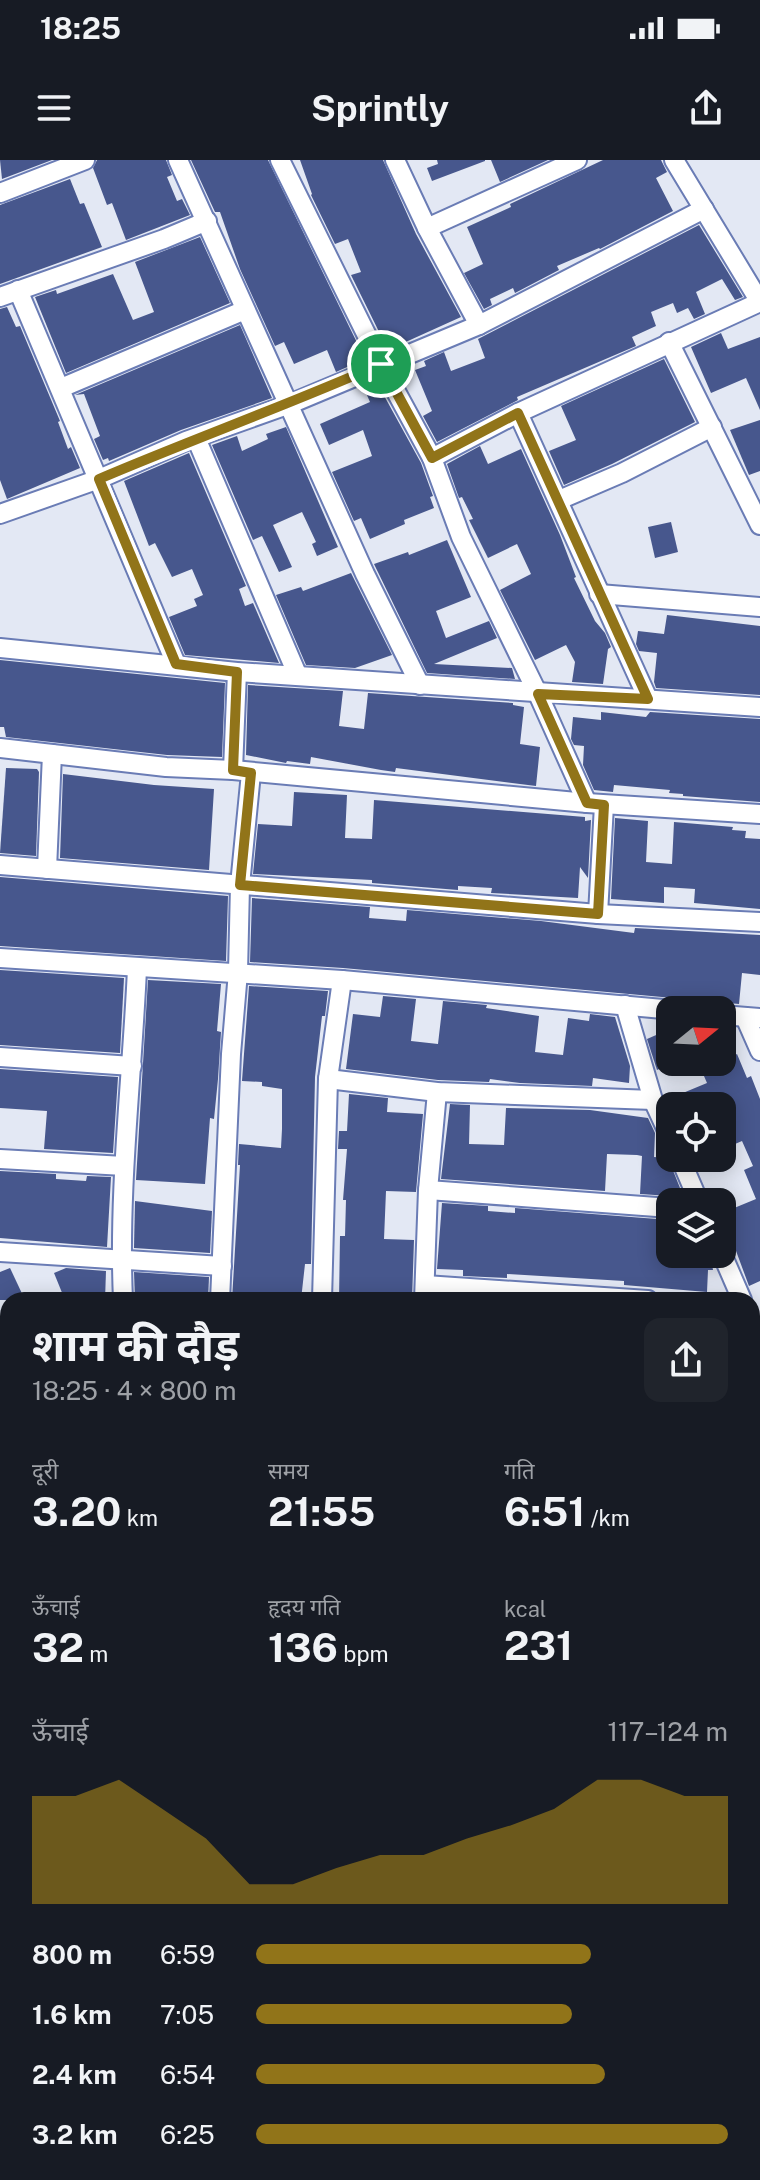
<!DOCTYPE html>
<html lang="hi">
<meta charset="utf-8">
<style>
body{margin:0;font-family:"Public Sans","Noto Sans Devanagari",sans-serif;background:#20242c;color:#f1f3f6;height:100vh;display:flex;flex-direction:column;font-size:30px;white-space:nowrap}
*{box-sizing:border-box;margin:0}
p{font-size:26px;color:#9ea1a6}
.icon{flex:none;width:44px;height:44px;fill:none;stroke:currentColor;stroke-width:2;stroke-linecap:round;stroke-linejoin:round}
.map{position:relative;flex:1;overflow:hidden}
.panel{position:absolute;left:0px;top:1132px;width:760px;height:888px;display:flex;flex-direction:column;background:#171b24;border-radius:24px 24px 0 0;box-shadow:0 4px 20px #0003}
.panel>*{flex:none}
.needle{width:52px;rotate:72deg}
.tools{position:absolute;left:656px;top:836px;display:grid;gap:16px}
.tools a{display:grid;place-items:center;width:80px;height:80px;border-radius:16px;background:#171b24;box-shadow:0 4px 20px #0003;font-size:40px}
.pin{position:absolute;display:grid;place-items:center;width:68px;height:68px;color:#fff;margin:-34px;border:4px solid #fff;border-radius:50%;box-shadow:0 2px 8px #0007}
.round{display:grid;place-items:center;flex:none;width:84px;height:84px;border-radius:16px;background:#20242c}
.headline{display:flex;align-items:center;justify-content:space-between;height:136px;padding:0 32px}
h1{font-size:44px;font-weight:700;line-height:60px}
.figures{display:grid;grid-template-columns:repeat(3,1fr);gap:12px;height:136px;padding:8px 32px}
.figures div{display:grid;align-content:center}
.figures b{font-size:40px;font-weight:700}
.figures small{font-size:22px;font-weight:400}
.figures p{font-size:22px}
.chart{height:224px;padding:16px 32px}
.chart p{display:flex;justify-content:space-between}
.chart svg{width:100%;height:144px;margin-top:8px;fill:#917419;opacity:.7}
ul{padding:0 32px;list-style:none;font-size:26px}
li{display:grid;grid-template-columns:128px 96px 1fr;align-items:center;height:60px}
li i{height:20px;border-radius:10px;background:#917419}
.status{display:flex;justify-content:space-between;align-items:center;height:56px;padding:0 40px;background:#171b24;direction:ltr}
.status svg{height:22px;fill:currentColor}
header{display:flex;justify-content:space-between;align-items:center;height:104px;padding:0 32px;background:#171b24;font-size:36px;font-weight:700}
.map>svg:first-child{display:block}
</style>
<div class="status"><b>18:25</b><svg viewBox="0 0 49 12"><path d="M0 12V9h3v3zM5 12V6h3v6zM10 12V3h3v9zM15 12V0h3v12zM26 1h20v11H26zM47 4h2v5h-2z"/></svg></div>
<header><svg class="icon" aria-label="menu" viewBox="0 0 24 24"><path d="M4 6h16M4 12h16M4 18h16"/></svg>Sprintly<svg class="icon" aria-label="share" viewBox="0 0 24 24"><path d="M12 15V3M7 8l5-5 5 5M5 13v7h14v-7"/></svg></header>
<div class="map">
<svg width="760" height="2020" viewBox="0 0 760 2020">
<rect width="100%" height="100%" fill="#e3e8f4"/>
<path fill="#e1b5dd" d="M0,1806L8,1819V2012H153L137,2020H0Z"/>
<g fill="#47578d">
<path d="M0,0H52L2,19Z"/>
<path d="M97,0H166L172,15L167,17L177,41L182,39L190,55L126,80L112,43L107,45L93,8Z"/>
<path d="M191,0H268L365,199L336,212L327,190L294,204L284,182L275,186L240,109L220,52H215Z"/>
<path d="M300,0H383L416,74L461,157L388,190L351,115L361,112L348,79L335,84L311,35L312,34Z"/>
<path d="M437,0H485V1L432,21L427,8L438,4Z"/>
<path d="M491,0H548L500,22Z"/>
<path d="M603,0H661L667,12L656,18L673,51L600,89L599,88L557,106L559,110L515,133L513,128L490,139L492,145L484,149L464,113L483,104L467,67L511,47L510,44Z"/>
<path d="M70,19L80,44L84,43L102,87L0,124V45Z"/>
<path d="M699,65L743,137L735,140L722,119L696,132L705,154L694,159L688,148L677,153L673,143L651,152L656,166L632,177L636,186L517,237L518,240L437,282L423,256L432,251L415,210L426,206L424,201L444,192L451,211L485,198L478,179Z"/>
<path d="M200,77L230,143L66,213L35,137L56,130L57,134L113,114L133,160L154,152L135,102Z"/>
<path d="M7,147L16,167L20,166L60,261L58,262L68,289L71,287L80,308L7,339L0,320V149Z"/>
<path d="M240,165L272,238L181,270L109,301L108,298L103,300L94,279L100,276L84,234L75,235Z"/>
<path d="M721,173L728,189L760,177V250L746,218L711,233L691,187Z"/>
<path d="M664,199L695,262L612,304L564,325L549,291L576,280L561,246Z"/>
<path d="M376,221L421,303L433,336L430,337L434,348L404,360L405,364L370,379L361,358L354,361L332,312L372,296L363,270L329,285L320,264L370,242L363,226Z"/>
<path d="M760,260V311L749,315L730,270Z"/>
<path d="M286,267L338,387L317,396L312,384L316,382L302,352L273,365L292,407L279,412L262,376L253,380L212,285L237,276L242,291L268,279L266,274Z"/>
<path d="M480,286L488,304L521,289L560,375L576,417L574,418L595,461L605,473L611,487L608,489L603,524L572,522L575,502L566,485L535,500L500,430L531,414L517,384L488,398L469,360L473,359L462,337L459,338L447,304Z"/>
<path d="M189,293L246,426L239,429L245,446L253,443L279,503L185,495L169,457L197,446L194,439L203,435L192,409L172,417L155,383L149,386L124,321Z"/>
<path d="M671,362L678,392L655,398L648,367Z"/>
<path d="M447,380L471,437L436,451L446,478L489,461L497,478L434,504L512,508L515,519L427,513L374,404L408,392L409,395Z"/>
<path d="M351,413L392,495L355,508L306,505L276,435L301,427L303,431Z"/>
<path d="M667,455L760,466V535L656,528L654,522L657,493L639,491L636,484L638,471L664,474Z"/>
<path d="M0,500L225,523L222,597L167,595L6,577L4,567H0Z"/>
<path d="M248,525L343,531L339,566L364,569L368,533L513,543V545L524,547L520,584L540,587L536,626L396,608L395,612L381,610L311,597L310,604L287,601L286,603L246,595Z"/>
<path d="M601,552L646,557L650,552L760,559V642L683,636V634L669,633L670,630L614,625L613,632L594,630L583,605L584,586L574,585L571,579L573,557L601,560Z"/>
<path d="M6,608L37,609L39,612L36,696L0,693Z"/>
<path d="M63,614L154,625L214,629L209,710L60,698Z"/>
<path d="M294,632L347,635L345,678L372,679L374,640L585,657V661L591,660L588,718L580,707L578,738L491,733L492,728L458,726V730L372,723V720L253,714L258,664L292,666Z"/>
<path d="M615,658L648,661L646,702L672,704L674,662L733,667L732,670L746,671L745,678L760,679V749L694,743L695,729L664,727V743L611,739Z"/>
<path d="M0,717L228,736L226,801L0,786Z"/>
<path d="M252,738L370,747L369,758L406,761L407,750L541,761L634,773L635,768L760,775V815L742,813L739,844L343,808L250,802Z"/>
<path d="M0,810L124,818L120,893L0,885Z"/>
<path d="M148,820L221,824L217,871L221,872L218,919L214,959L210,958L205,1024L136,1020Z"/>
<path d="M249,826L328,831L325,856H322L315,917L311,1104H305L301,1140H232L240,1005H238L239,984L281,988L282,969V929L262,926V922L242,921Z"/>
<path d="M383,836L416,839L411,881L438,884L443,841L487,845L486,848L539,856L535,892L563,895L568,858L589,861L590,854L615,857L630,906L629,923L593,918L592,926L520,923L490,919L489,922L438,920L346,909L353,854L380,857Z"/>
<path d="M670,869V904L657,910L647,879Z"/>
<path d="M737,894L747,918L751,916L760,939V1121L749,1126L722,1053L756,1039L744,1010L753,1006L742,981L735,984L731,974L722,978V946H669L666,940L707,923L698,902H722Z"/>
<path d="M0,909L118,917L113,993L44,989L47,951L0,948Z"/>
<path d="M349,934L388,938L387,952L423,954L416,1032L386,1031L384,1079L414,1080L412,1140H339L340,1076H345L346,1040H343L347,989H338L339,971H347Z"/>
<path d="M450,944L470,945L469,984L504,985L506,948L590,950L648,958L655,973L654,997L668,998L682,1033H670V1036L640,1034L642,996L637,995L607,994L605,1031L441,1019Z"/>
<path d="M0,1011L56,1014V1019L86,1021L87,1016L111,1017L107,1087L0,1078Z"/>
<path d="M135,1041L212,1051L210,1093L134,1088Z"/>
<path d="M442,1043L488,1046V1051L515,1053V1048L670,1060V1094H710L713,1110H708L707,1132L624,1125V1121L507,1114V1118L463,1116V1110L437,1109Z"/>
<path d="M10,1108L25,1140H0V1112Z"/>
<path d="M66,1108L106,1111L105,1140H65L54,1113Z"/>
<path d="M134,1112L209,1117L208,1140H135Z"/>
</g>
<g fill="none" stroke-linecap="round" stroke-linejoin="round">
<defs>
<path id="service" d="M752,1316L760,1312"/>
<g id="minor">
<path d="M178,0L365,414L420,525"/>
<path d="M280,0L381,204L432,298L461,377L538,534L587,643"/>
<path d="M395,0L427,68L479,165"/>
<path d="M674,0L760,142"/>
<path d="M0,33L85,0"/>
<path d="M427,68L577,0"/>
<path d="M18,130L176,504"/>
<path d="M0,137L164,79L207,61"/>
<path d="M669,182L760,365"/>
<path d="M61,228L245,150"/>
<path d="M518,253L648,539"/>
<path d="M196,278L297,514"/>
<path d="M432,298L518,253L760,142"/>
<path d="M559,340L622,313L712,267"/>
<path d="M0,354L99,319L186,281L290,244L479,165L704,49"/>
<path d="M599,434L760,447"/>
<path d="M0,488L237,512L760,547"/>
<path d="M0,588L166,607L233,610L587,643L760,654"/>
<path d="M233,610L237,512"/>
<path d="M0,705L598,754L760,762"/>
<path d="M47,709L52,594"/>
<path d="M598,754L604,645"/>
<path d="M0,798L342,820L674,850"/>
<path d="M625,845L653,940L670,977"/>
<path d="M722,855L760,858"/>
<path d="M745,857L760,891"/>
<path d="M0,897L132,906"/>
<path d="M328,919L437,932L653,940"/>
<path d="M680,998L699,1042"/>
<path d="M0,999L124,1006"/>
<path d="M428,1030L670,1048"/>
<path d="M0,1092L222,1106"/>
<path d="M722,1094L742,1140"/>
<path d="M425,1125L648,1140"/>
<path d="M123,1140C118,1030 132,919 137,809"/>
<path d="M220,1140L231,894L238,812L240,725L251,613"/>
<path d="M322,1140L328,919L342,820"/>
<path d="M424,1140L428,1030L437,932"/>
<path d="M752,1164L760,1182"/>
<path d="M0,1219L8,1216"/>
<path d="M0,1317L8,1331"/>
<path d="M752,1398L760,1417"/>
<path d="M752,1478L760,1475"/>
<path d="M0,1515L8,1514"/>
<path d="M0,1669L8,1651"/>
<path d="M752,1884L760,1902"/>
<path d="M673,2012L677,2020"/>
</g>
<g id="tertiary">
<path d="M0,1702L8,1713"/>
<path d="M752,1726L760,1722"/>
<path d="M0,1749L8,1763"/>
<path d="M752,1859L760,1855"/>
<path d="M185,2012L198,2020"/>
<path d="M245,2012L257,2020"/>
<path d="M276,2020L282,2012"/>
<path d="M401,2020L417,2012"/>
</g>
<g id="trunk">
<path d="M752,1787L760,1783"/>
<path d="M752,1822L760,1819"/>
<path d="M314,2020L321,2012"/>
<path d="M355,2020L363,2012"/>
</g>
</defs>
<use href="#service" stroke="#6a7cb5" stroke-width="13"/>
<use href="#minor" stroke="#6a7cb5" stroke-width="22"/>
<use href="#tertiary" stroke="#6a7cb5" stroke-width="26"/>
<use href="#trunk" stroke="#6a7cb5" stroke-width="34"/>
<use href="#service" stroke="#fff" stroke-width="9"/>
<use href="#minor" stroke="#fff" stroke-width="18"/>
<use href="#tertiary" stroke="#fff" stroke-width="22"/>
<use href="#trunk" stroke="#fff" stroke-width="30"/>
</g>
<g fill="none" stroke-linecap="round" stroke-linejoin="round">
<defs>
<path id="route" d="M381,204L432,298L518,253L648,539L538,534L587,643L604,645L598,754L240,725L251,613L233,610L237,512L176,504L99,319C193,279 288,245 381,204Z"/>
</defs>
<use href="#route" stroke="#fff" stroke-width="16"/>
<use href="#route" stroke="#917419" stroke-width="10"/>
</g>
</svg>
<div class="tools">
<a><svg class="needle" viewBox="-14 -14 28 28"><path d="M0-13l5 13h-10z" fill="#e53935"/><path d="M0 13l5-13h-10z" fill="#9ea1a6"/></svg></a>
<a><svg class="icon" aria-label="locate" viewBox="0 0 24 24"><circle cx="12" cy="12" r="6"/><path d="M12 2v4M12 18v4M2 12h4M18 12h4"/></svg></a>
<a><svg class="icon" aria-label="layers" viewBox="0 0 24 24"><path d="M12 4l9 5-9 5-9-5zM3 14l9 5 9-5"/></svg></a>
</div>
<div class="pin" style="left:381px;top:204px;background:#1e9e55"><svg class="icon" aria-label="arrive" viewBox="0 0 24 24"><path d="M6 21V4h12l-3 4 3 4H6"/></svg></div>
<section class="panel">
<div class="headline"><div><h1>शाम की दौड़</h1><p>18:25 · 4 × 800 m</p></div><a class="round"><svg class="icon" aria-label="share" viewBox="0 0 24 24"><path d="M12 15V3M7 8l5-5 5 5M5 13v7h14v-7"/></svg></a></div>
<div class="figures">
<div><p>दूरी</p><b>3.20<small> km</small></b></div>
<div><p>समय</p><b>21:55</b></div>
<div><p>गति</p><b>6:51<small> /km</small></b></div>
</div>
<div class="figures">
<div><p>ऊँचाई</p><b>32<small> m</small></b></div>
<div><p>हृदय गति</p><b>136<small> bpm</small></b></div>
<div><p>kcal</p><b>231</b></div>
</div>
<div class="chart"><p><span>ऊँचाई</span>117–124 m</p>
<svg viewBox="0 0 160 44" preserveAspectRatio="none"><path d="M0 44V11L10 11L20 6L30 15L40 24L50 38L60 38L70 33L80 29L90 29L100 24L110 20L120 15L130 6L140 6L150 11L160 11V44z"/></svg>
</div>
<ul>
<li><b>800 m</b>6:59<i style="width:71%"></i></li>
<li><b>1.6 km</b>7:05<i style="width:67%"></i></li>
<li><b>2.4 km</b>6:54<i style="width:74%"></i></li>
<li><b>3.2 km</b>6:25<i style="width:100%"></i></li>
</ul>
</section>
</div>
